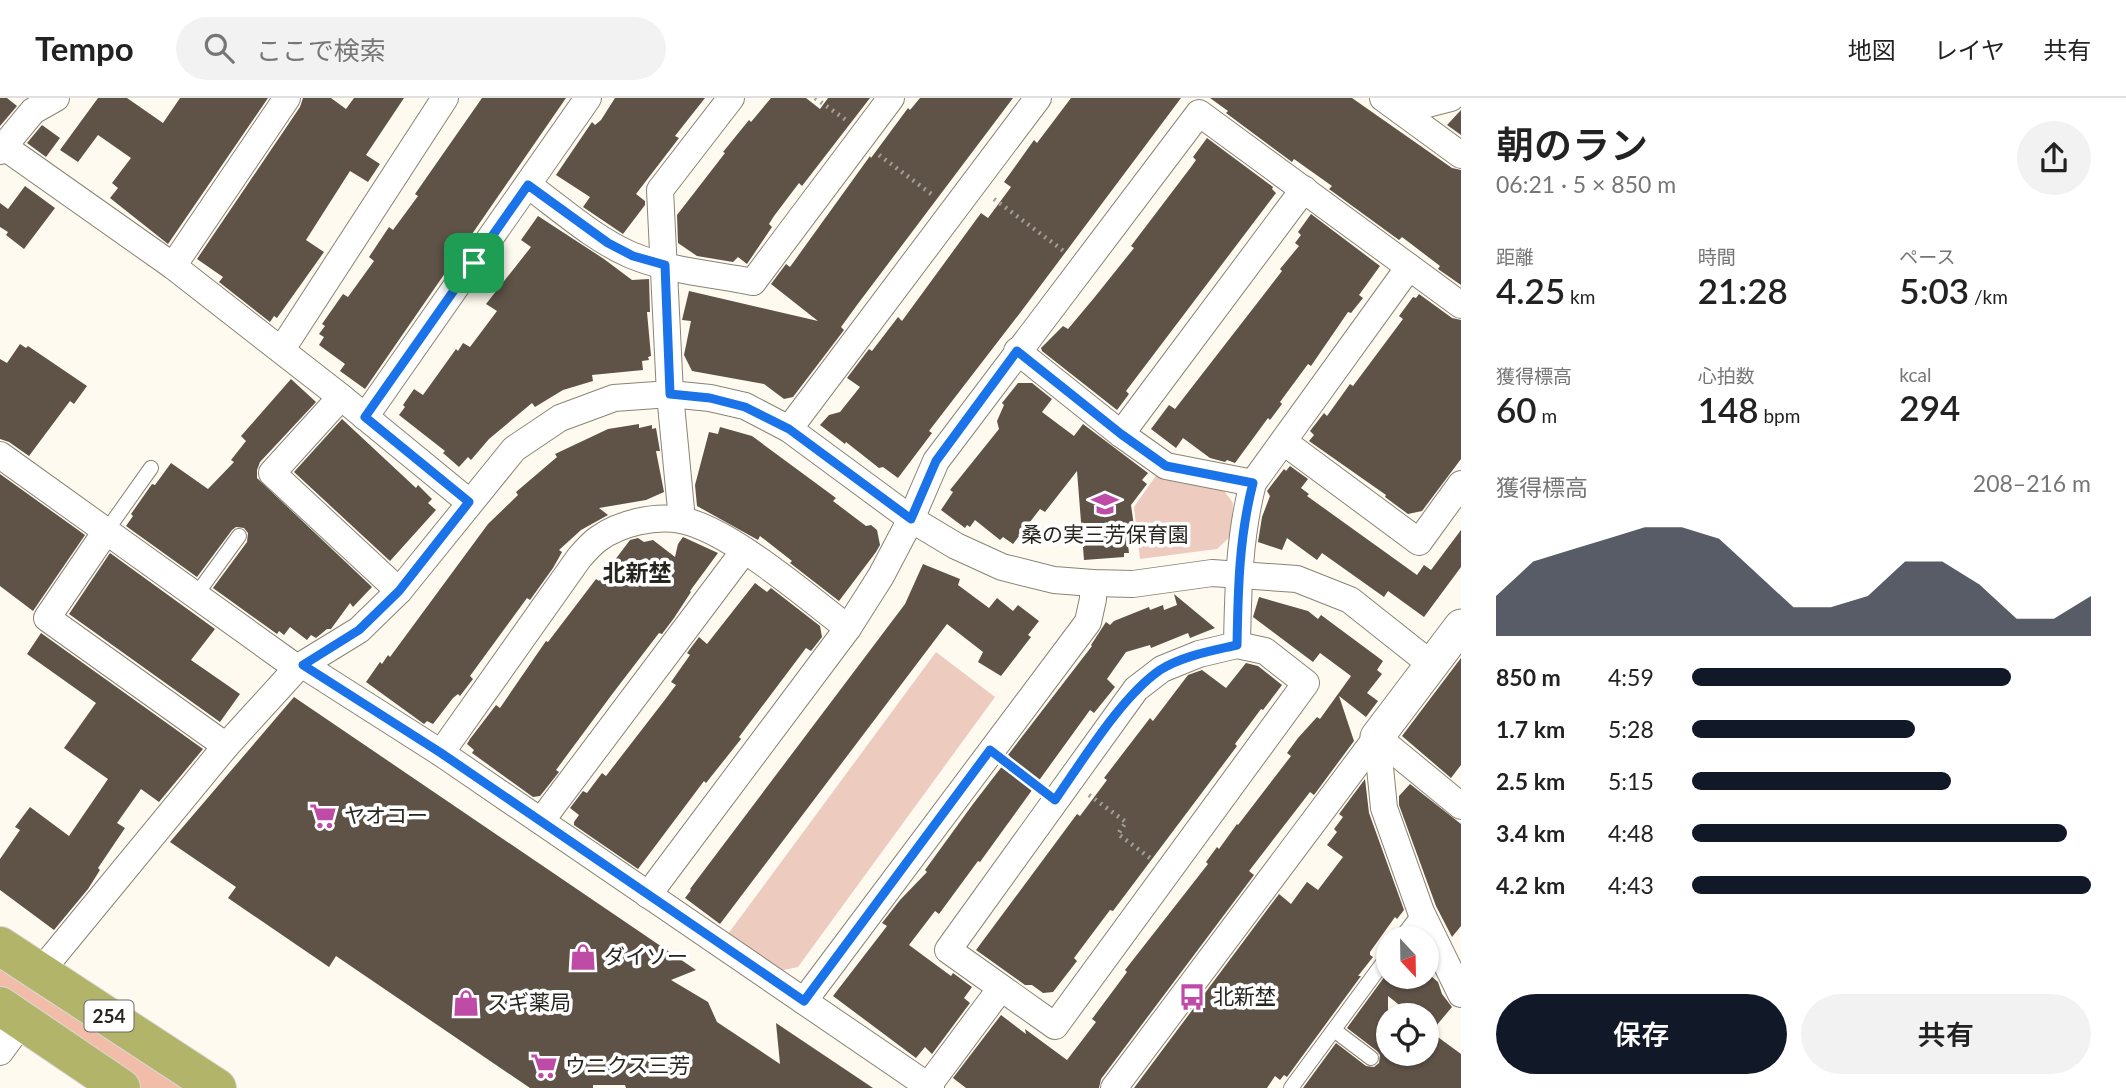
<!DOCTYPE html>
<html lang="ja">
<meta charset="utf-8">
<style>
body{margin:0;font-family:Lato,"Noto Sans JP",sans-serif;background:#f2f2f2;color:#222;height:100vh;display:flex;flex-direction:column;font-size:26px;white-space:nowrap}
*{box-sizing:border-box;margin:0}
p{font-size:23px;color:#767676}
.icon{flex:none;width:38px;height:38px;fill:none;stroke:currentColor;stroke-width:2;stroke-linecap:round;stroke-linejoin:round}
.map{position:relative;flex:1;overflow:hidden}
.drawer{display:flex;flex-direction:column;background:#fff;width:665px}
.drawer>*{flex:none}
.needle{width:46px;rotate:158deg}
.buttons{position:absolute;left:1376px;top:828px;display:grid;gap:14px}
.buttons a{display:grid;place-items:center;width:63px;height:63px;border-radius:50%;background:#fff;box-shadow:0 2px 5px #0004;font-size:35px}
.pin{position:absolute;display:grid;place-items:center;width:60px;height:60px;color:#fff;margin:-30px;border-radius:14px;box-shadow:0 4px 10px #0006}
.round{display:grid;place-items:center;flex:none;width:74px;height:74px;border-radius:37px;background:#f2f2f2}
.overview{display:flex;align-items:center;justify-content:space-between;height:119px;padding:0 35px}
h1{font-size:38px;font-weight:600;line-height:52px}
.metrics{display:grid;grid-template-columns:repeat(3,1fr);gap:10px;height:119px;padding:7px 35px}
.metrics div{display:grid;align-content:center}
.metrics b{font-size:35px;font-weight:600}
.metrics small{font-size:19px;font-weight:400}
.metrics p{font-size:19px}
.chart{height:196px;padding:14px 35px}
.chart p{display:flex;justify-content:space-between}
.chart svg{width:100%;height:126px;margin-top:7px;fill:#111827;opacity:.7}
.primary-button{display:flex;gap:14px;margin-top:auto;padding:14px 35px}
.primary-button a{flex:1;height:80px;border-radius:42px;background:#111827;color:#fff;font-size:28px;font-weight:600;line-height:80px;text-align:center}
.primary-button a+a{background:#f2f2f2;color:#222}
ul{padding:0 35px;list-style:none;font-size:23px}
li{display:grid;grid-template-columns:112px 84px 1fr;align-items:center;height:52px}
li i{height:18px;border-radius:9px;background:#111827}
header{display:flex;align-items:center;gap:42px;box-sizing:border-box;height:98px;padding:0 35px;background:#fff;border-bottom:2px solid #e0e0e0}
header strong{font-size:33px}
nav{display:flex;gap:38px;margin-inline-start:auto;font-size:24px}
.search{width:490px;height:63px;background:#f2f2f2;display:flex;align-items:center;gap:18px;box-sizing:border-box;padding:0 24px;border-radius:38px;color:#767676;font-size:26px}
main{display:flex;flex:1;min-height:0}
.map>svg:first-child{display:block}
</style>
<header>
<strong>Tempo</strong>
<div class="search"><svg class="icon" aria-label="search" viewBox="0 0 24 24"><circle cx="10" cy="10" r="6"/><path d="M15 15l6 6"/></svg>ここで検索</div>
<nav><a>地図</a><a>レイヤ</a><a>共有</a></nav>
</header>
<main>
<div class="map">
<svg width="1461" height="990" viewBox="0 0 1461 990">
<rect width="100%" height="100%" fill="#fefaef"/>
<g fill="#edccbf">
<path d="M1157,376L1222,390L1233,405L1231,438L1217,451L1140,461L1134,409Z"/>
<path d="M936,554L995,599L798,869L779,873L728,836Z"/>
</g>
<path fill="#f1bda8" d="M0,859L196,990H140L0,895Z"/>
<g fill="#5f5348" fill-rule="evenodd">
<path d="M0,0H7L17,8L0,28Z"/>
<path d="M98,0H127L163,25L180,0H268L168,146L110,100L118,90L112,85L131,60L98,37L78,64L60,52Z"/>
<path d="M303,0H331L346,11L354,0H404L366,57L380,66L368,84L350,73L306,142L324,154L277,220L274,218L270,224L219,184L223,179L197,161L300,9Z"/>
<path d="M482,0H566L365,291L340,273L345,266L319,247L324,239L319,236L325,228L322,226L343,196L348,199L374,163L369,159L389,129L393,132L418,98L415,96Z"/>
<path d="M615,0H705L675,38L679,40L636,96L645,103V107L623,136L583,109L590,99L556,77L592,24L595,27L601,22Z"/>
<path d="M771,0H806L820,11L828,0H870L802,88L799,85L774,118L769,126L772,129L747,166L738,159L733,164L697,158L678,145L677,117L725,55L723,54L749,22L751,24Z"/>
<path d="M920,0H1013L857,207L841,229L844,232L793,299L784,301L764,286L692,273L684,257L691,223L682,222L689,193L818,223L771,186L786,166L790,169L870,58L871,60L908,10L910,12Z"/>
<path d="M1071,0H1181L1020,215L929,333L932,335L898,380L883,369L879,370L846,344L845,346L820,327L829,317L840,314L860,289L847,280L869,251L872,253L898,219L902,223L981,115L988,120L1011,89L1004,84L1034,42L1037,45Z"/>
<path d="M1210,0H1352L1452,70L1461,72V187L1438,171L1440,168L1402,139L1399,142L1329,91L1332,88L1294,61L1292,64L1226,15L1228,13Z"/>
<path d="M1461,12V37L1447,27Z"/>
<path d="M42,27L60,40L46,59L27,45Z"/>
<path d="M1207,40L1273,89L1272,91L1276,95L1126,293L1129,296L1117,312L1042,253L1041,250L1063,228L1068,231L1094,200L1134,150L1131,148L1191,69L1196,62L1193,59Z"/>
<path d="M25,88L55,110L24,151L6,137L8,134L0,129V105L8,111Z"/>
<path d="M1311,116L1380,168L1359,197L1363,200L1351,215L1348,214L1311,268L1308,266L1280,304L1282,306L1270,322L1268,320L1235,365L1227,362L1225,364L1210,360L1183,340L1176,350L1151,331L1169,307L1175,311L1282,173L1280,171L1299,148L1295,145L1301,137L1298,134Z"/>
<path d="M538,118L604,161L632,182L649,181L650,214H647L651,258L648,259L649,262L642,263L643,272L592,277L593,283L563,292L535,309L532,305L489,341L471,362L468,359L459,369L443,355L445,353L399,317L405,309L403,307L414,291L423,297L456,251L458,253L463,245L470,249L497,213L486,206L531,149L521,142Z"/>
<path d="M1419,196L1452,220L1461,222V361L1422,413L1408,416L1385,399L1386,397L1309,343L1314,337L1310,333L1324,315L1327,318L1350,286L1353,288L1403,221L1399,218L1413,199L1416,200Z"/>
<path d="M20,246L26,250L28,248L87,288L74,306L70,303L29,358L9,344L0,341V261L7,265Z"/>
<path d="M291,281L316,304L260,364L257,372V380L372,489L353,509L350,505L331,531H327L316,540L311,537L307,542L290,529L284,537L279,533L277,536L213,490L247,444L248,435L244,430L236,429L232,432L197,479L126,428L133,418L131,416L152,386L155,387L171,365L208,391L234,364L231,362L246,343L241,338Z"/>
<path d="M1018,285H1032L1052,301L1042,314L1074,338L1083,326L1148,375L1142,382L1147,386L1131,407L1134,428L1126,431L1129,455H1124V459L1084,462L1077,373L1045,414L1040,411L1013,446L1003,439L1000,442L975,422L970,429L967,427L965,430L941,412L953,394L950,392L999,331L997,323L1004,307L1002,305Z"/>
<path d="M342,321L416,390L418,387L432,401L428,405L436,412L390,463L294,374Z"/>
<path d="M639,326V330L652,327V331L656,330L660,353H656L664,394L646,402L599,410L608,417L581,432L559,452L562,454L553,470L530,502L527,500L470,578L473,581L460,598L458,596L453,600L433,626L427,623L424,626L366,584L380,564L382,566L388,557L390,559L488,426L518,397L516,394L557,359L555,356L608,331Z"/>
<path d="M720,329L752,338L836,400L833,403L866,428L871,427L877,432L880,447L876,454L839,503L790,465L792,463L760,438L758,442L697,408L695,387L709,334L718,336Z"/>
<path d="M1290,368L1308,381L1301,390L1309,396L1307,398L1417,477L1424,467L1431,472L1461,432V469L1424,519L1388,493L1384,499L1322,455L1317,462L1287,440L1282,452L1258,444L1262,419L1270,398L1267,393L1284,371L1286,373Z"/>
<path d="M0,376L85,437L33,513L0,488Z"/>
<path d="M683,439L718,455L690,493L691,494L674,520L662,536L659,535L613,595L556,672L559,674L540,698L533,699L472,655L474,652L467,646L470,641L496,607L500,610L546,543L548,544L596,481L599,483L630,442L638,440L644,444L653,442L675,459L678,446Z"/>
<path d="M110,455L215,531L191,562L240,596L220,624L69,516Z"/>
<path d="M923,466L960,481L958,487L989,510L997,500L1013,513L1018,507L1039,523L1028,537L1031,539L1001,578L978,564L983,554L947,526L720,826L685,800L691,792L690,791L905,506Z"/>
<path d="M755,485L767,494L771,490L820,528L822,539L811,553L806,550L739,639L741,641L706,685L704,683L638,771L574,727V724L579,717L570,710L583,693L587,695L602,675L606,678L664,603L676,587L671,584L690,557L687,555L699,539L707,546Z"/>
<path d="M1174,496L1215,530L1190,540L1188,535L1151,550L1150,547L1126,554L1107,581L1115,589L1094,615L1090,612L980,764L978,763L939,816L935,813L909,847L951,878L953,875L972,889L964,900L970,905L932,956L925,949L916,960L833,898L887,828L882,825L900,802L927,774L925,772L973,706L1010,658L1008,657L1092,548L1091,547L1106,524L1110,527L1114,523L1149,509L1150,512L1163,507L1164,512L1177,507Z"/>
<path d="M1259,499L1308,513L1318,521L1321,517L1383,563L1377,572L1382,576L1367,595L1378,603L1366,619L1339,598L1354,643L1314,697L1310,694L1249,773L1254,777L1101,981L1099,990H966L953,980L1001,917L1026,936L1025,931L1067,962L1096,924L1092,921L1127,874L1125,872L1208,766L1206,764L1217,749L1219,751L1237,726L1238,727L1291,658L1287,655L1298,640L1317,619L1320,621L1351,578L1320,555L1313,564L1253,519Z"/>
<path d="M41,535L203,651L159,704L141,691L117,725L125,730L98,770L100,772L88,791L54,832L0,792V761L20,732L15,729L30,709L69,738L108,681L64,650L96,605L27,556Z"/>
<path d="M1461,560V667L1451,680L1402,638Z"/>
<path d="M1246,565L1258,568L1282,587L1263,612L1261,611L1235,646L1237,648L1113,813L1110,812L1074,860L1077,863L1053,894L1043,895L1032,887H1025L976,852L1077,716L1080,718L1107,682L1104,680L1150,620L1153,623L1188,577L1202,572L1226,590Z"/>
<path d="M294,599L696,872L671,882L708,904L717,924L780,966L776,925L873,990H626L625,987H593V990H530L336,858L329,869L228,800L236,789L170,744Z"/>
<path d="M1365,681L1369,715L1404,812L1397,821L1395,819L1370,854V857L1373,859L1358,878H1361L1287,979L1284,977L1280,982L1275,978L1267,990H1134L1279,796L1291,806L1307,784L1318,792L1343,759L1327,747L1337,734L1334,731L1343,719L1339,716Z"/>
<path d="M1410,686L1461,726V828L1452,839L1436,808L1399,707V698Z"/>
<path d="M1385,878H1431L1438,884L1442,896L1452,909L1431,934L1461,956V990H1303L1336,945L1366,968L1374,969L1379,965L1380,957L1377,953L1347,930ZM1388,898L1412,917H1426V956H1388Z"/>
</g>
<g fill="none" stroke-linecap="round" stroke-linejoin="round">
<defs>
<g id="service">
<path d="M107,432L151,370"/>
<path d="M196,497L239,438"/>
<path d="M1401,840L1421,814"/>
<path d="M1334,932L1371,960"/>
<path d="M1291,990L1388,858"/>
</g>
<g id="minor">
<path d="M1383,0L1461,57"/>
<path d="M1401,13L1451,0"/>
<path d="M3,48L173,168L341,299L469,404"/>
<path d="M0,53L33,13L56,0"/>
<path d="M528,87C561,111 594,141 631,157C669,173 714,176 753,184L891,0"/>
<path d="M173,168L287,0"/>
<path d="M282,251L445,0"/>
<path d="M1017,253L1121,336L1166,368L1253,385"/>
<path d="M341,299L272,375L399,493"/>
<path d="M365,319L588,0"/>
<path d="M789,331L1038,0"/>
<path d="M1121,336L1304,91"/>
<path d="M1284,344L1419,444L1461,386"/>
<path d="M0,357L297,570"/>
<path d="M682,422L670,296L660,92L731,0"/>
<path d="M107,432L47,520L226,648"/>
<path d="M1237,547L1265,553L1306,585L1055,928L948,852L1136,591L1162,571L1199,556Z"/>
<path d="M1237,547C1238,492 1239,439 1253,385L1409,169"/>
<path d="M303,567L441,655L931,990"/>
<path d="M1377,639L1384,710L1421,814L1461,896"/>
<path d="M1377,639L1461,708"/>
<path d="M441,655L579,460C585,453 591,446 598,441C620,425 655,417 681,422C729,431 807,499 848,530"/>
<path d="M541,723L744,453"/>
<path d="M648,797L848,530L881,478L911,421L936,363L1199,15L1461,207"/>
<path d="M41,873L226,648L297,570L359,532L399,493L514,351L560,320L614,300L670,296L710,300L745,308L789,331L911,421L956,448L1002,469L1054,482L1093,485L1133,486L1212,475L1297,481L1350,502L1432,567"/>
<path d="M804,903L1088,524L1093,501V485"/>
<path d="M0,954L23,923"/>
<path d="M928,988L1001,890"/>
<path d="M1114,990L1377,639"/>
</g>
<path id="tertiary" d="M1377,639L1461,528"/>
<g id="trunk">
<path d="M0,848L217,990"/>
<path d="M0,908L121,990"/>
</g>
</defs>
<use href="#service" stroke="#8a8474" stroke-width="16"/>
<use href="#minor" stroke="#8a8474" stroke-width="28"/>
<use href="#tertiary" stroke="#8a8474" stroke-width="35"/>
<use href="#trunk" stroke="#d8d8d7" stroke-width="40"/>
<g stroke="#a29f96" stroke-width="4.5" stroke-dasharray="2 5" stroke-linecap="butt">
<path d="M815,0L846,22"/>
<path d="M879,57L934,98"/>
<path d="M994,101L1065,154"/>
<path d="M1011,668L1037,688"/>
<path d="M1089,697L1126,724L1118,736L1150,760"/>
</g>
<use href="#service" stroke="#fff" stroke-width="14"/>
<use href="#minor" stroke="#fff" stroke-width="26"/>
<use href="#tertiary" stroke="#fff" stroke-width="33"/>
<use href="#trunk" stroke="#b2b46a" stroke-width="38"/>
</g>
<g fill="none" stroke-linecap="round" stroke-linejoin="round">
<defs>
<path id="route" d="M528,87L608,145L633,158L665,167L670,296L710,300L745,309L789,331L911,421L936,363L1017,253L1121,336L1166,368L1253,385C1239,439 1238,492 1237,547C1211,553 1182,558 1160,572C1121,599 1083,662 1055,702L990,652L804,903L441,655L303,567L359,532L399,493L469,404L365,319Z"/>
</defs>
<use href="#route" stroke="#fff" stroke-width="14"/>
<use href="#route" stroke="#1a73e8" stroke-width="9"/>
</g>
<defs>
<symbol id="school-bare" viewBox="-9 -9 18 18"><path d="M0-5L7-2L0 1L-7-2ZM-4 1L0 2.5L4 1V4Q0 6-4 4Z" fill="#be4ca7" stroke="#fff" stroke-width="2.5" paint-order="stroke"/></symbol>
<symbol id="supermarket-bare" viewBox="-9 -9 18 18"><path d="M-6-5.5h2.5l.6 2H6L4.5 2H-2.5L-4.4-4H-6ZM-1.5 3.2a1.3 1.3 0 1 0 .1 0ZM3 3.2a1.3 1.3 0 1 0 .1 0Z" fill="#be4ca7" stroke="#fff" stroke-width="2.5" paint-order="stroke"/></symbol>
<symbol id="shop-bare" viewBox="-9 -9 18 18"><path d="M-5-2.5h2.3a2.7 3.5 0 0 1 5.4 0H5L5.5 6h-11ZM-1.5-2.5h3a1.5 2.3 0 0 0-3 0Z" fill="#be4ca7" stroke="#fff" stroke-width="2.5" paint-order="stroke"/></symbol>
<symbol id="bus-bare" viewBox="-9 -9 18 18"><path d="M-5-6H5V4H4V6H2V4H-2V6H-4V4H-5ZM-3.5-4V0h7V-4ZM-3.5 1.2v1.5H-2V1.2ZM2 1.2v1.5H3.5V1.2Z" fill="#be4ca7" stroke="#fff" stroke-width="2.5" paint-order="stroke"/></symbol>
</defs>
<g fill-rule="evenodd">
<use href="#school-bare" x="1086" y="387" width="38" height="38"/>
<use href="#supermarket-bare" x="304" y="699" width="38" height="38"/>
<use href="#shop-bare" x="564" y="840" width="38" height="38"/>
<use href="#bus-bare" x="1173" y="880" width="38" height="38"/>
<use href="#shop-bare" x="447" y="886" width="38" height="38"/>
<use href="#supermarket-bare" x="525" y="949" width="38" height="38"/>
</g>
<g text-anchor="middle" stroke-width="7" stroke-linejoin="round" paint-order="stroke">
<rect fill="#fff" stroke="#686662" stroke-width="2" x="84.5" y="902.5" width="49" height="31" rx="5"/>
<g font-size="19" font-weight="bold" fill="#27251f">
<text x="109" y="925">254</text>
</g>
<g font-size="21" fill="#27251f" stroke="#fff" text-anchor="start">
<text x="1105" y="444" text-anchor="middle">桑の実三芳保育園</text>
<text x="344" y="725">ヤオコー</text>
<text x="604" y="866">ダイソー</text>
<text x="1213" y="906">北新埜</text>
<text x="487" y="912">スギ薬局</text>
<text x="565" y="975">ウニクス三芳</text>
</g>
<g font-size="23" font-weight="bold" fill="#27251f" stroke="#fff">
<text x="637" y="483">北新埜</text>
</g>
</g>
</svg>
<div class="buttons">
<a><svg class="needle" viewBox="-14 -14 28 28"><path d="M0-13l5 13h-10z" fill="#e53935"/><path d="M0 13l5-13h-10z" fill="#767676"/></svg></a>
<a><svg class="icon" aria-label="locate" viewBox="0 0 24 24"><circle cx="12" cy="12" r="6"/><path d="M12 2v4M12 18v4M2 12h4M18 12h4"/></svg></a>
</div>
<div class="pin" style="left:474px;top:165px;background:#1e9e55"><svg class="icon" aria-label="arrive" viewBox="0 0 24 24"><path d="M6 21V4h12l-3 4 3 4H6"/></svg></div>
</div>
<section class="drawer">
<div class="overview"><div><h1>朝のラン</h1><p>06:21 · 5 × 850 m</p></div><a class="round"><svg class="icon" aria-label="share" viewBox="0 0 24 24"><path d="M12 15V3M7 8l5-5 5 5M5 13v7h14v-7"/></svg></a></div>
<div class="metrics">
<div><p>距離</p><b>4.25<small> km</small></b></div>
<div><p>時間</p><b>21:28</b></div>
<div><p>ペース</p><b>5:03<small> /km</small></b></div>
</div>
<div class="metrics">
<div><p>獲得標高</p><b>60<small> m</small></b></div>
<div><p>心拍数</p><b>148<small> bpm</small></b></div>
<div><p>kcal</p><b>294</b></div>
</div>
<div class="chart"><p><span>獲得標高</span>208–216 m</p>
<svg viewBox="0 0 160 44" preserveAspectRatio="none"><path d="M0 44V30L10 18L20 14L30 10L40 6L50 6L60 10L70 22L80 34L90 34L100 30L110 18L120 18L130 26L140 38L150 38L160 30V44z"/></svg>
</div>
<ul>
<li><b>850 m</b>4:59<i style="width:80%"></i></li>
<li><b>1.7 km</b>5:28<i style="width:56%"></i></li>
<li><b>2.5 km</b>5:15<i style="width:65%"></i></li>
<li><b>3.4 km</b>4:48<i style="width:94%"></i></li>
<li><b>4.2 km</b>4:43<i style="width:100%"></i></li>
</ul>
<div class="primary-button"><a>保存</a><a>共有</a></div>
</section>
</main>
